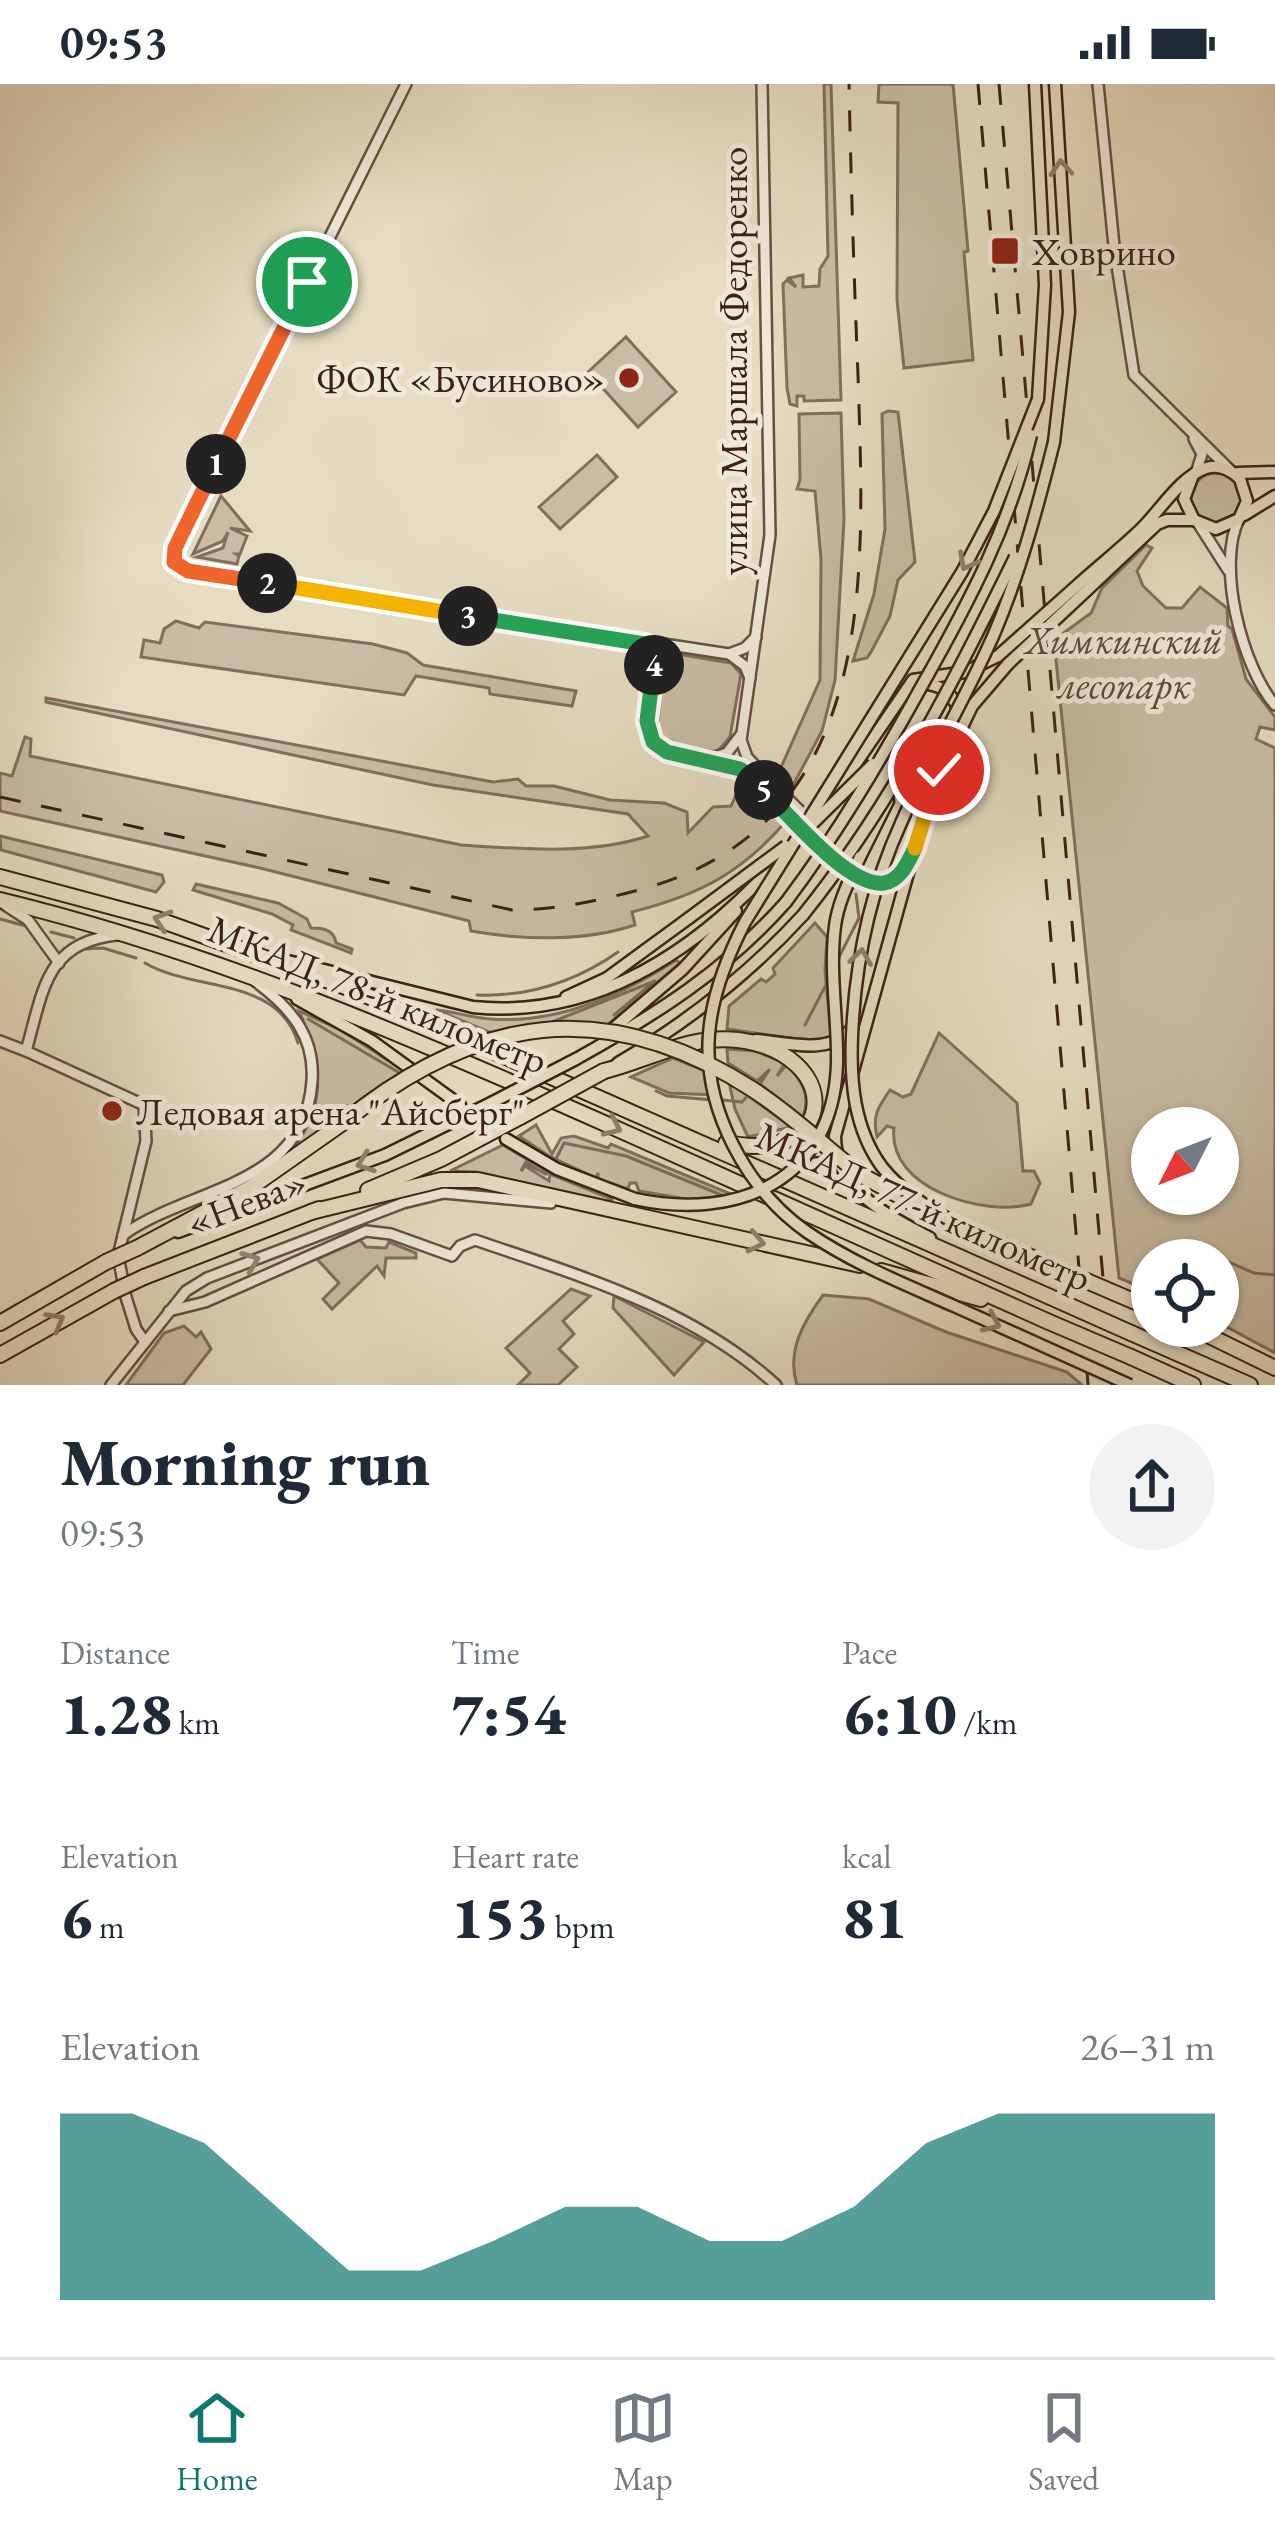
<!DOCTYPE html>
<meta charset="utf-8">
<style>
body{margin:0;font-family:"EB Garamond",serif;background:#f2f2f3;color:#1f2937;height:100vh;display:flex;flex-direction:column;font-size:45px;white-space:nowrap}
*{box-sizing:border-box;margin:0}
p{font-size:39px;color:#747a83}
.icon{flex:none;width:66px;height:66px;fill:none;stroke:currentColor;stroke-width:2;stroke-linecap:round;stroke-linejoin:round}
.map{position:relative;height:1301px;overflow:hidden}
.panel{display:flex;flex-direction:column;background:#fff;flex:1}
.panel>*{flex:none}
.needle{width:78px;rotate:228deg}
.buttons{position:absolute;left:1131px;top:1023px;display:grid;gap:24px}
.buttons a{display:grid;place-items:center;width:108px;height:108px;border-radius:50%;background:#fff;box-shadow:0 3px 9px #0004;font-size:60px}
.pin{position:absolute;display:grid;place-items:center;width:102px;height:102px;color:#fff;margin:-51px;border:6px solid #fff;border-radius:50%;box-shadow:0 3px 12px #0007}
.km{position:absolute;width:60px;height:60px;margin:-30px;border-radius:50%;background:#222;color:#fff;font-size:33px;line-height:60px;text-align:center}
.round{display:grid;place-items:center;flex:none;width:126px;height:126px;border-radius:63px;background:#f2f2f3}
.head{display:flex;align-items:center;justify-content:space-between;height:204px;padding:0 60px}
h1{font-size:66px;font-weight:800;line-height:90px}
.figures{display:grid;grid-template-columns:repeat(3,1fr);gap:18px;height:204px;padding:12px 60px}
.figures div{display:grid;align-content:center}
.figures b{font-size:60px;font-weight:800}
.figures small{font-size:33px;font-weight:400}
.figures p{font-size:33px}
.chart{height:336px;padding:24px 60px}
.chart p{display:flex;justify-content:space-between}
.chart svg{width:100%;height:216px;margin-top:12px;fill:#0f766e;opacity:.7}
.status{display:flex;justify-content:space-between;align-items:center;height:84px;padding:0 60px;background:#fff;direction:ltr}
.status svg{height:33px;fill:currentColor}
.tab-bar{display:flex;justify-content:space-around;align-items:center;height:168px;border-top:3px solid #e0e1e3;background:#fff;font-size:33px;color:#747a83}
.tab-bar a{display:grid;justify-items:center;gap:6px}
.tab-bar .active{color:#0f766e}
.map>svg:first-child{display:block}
</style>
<div class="status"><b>09:53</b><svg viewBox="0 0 49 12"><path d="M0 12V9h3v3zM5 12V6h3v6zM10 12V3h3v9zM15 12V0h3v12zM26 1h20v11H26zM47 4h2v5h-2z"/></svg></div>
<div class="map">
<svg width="1275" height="1301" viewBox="0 0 1275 1301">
<rect width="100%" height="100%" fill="#e5dcc1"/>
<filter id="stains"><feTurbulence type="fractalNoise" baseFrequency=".00167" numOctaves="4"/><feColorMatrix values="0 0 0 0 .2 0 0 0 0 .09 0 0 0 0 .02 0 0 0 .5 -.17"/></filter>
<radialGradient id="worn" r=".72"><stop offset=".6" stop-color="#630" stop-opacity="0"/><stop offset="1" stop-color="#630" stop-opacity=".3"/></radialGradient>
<g fill="#c8bca4" stroke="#816e5d" stroke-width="3" fill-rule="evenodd">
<path d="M824,0H831L841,316L804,317V312H797V322L790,320L787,304L783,200L787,196L796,203L789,194L803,191V203L819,202L820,185L828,172Z"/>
<path d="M879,0H953L968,167L964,168L973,276L904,284L897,216L898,19L878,18Z"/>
<path d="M626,253L676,308L638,343L588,288Z"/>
<path d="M888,327L898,328L915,478L898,496L890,532L871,568L867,574L853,577L874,510L885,445L882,330Z"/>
<path d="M841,329L844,435L835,596L822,647L791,705L778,690L820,596L821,475L815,407L797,405L800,396L799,330Z"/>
<path d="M597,371L617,393L560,445L539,423Z"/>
<circle cx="1216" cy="414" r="25"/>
<path d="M221,412L250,447L230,444L247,452L240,470H236L239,472L237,480L197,473L223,464L228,448L223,457L193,470Z"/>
<path d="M1146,461L1152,464L1137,487L1143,502L1166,524H1182L1200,503L1227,524L1228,542L1232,545L1246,595L1275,633V646L1260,643L1256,655L1275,664V1269L1218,1238V1176H1152V1208L1119,1194L1054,556L1091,529L1102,504ZM1152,1044H1218V1110H1152Z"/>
<path d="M176,537L199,544L205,538L373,560L407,569L423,581L576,607L572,622L490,610L489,604L416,592L404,611L141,573L144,556L160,559L164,545Z"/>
<path d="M671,569L731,579L741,590L730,653L717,668L669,660L657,651L664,574Z"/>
<path d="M46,614L493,698L518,695L526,702H554L610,716L664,719L687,728L688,749L713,723L731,722L741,700L751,701L787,736C742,789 699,811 632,828L635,841C584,858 523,856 471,847L469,837L260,784L0,727V689L12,692L25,653L31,655L30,672L461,761C522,765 591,771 648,752L628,730L433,701L46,618Z"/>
<path d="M0,752L162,791L164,798L156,808L1,766Z"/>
<path d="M196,800L278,819L307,835L311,844C322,844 334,845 336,859L352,865L351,869L291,846L293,841L272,830L193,806Z"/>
<path d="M815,839L827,853L825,887L831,954L812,957L727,945L729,922L761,895L766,898L775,890L773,884Z"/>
<path d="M676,876L680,879L606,942L494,950L436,926C452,927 472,934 491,935C558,940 621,912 676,876Z"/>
<path d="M299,927L341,946L406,988L351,1026L347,1022L334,1026L342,1035L286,1073C329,1025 323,980 299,927Z"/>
<path d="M939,949L1017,1019L1023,1087H1034L1040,1099L1031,1120C985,1133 887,1105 894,1044L887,1042L877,1053C872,1032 878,1023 890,1006L903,1013L911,1010Z"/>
<path d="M727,965L755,967L785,979L777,992L787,980C802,998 811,1010 803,1033L760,1000L769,986L757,997L728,979Z"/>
<path d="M673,974L708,988L714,1011L669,1009L631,993Z"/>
<path d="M729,998L791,1043L748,1053L735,1025Z"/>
<path d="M536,1041L552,1070L561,1054L574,1052L608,1064L611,1060L733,1111L692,1116L639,1107L636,1099H630L628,1105L598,1095V1089L596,1094L549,1072L519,1052Z"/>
<path d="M503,1061L547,1087L545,1090L526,1078L521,1087L525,1082L549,1097L550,1090L612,1115V1118L476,1088L450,1087Z"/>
<path d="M360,1156L366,1163L386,1164L389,1158L416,1169V1174H386L384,1192L377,1182L332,1225L323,1215L339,1199L317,1175Z"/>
<path d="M571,1205L590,1212L563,1237L574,1250L559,1265L577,1283L558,1301H518L530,1289L506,1264Z"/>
<path d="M823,1211L869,1215L946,1248L1067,1288L1082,1301H797C786,1267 804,1237 823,1211Z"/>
<path d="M614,1212L704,1258L674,1291L613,1224Z"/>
<path d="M184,1242L196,1253L201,1248L211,1265L183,1301H126L164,1249Z"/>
</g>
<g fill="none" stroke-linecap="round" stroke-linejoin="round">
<g stroke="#7e6b5a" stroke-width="3">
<path d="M0,835L26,842"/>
<path d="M51,848L74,854"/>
<path d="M85,865L103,864L136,874"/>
<path d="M838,875L859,834L856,810"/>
<path d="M145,879C194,908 278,892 298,959"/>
<path d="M477,911C530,913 575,898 618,868"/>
<path d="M308,935L403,991"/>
<path d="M552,938L655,897L614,931"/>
<path d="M805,941L829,895"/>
<path d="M757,1001L769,986"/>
<path d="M656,1007L667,1012L713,1016"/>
<path d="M723,1016L742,1018L751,1008"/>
<path d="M556,1075L564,1059L626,1072L724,1112"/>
<path d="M522,1086L525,1080L547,1090"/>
<path d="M1182,1165H1199L1254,1189L1275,1191"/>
</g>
<path stroke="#c3b79f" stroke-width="10" stroke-dasharray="10 5" stroke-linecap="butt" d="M460,1021L496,1047"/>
<defs>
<g id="minor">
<path d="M406,0L175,464L174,478L188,487L729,570L745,582L750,594"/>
<path d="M1098,0L1114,162L1134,291L1231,387"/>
<path d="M1194,355L1202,370L1196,389"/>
<path d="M1239,435C1216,481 1242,583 1275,621"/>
<path d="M1198,439L1228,486"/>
<path d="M729,570L745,564L756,553"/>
<path d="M655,575C652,596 644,622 647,643C652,680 728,672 755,697"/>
<path d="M712,674L727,669L740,652"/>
<path d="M762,689L747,673L741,656L770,451L762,0"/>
<path d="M794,736C821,762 846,797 886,799L907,780"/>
<path d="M5,821L28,836L59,879"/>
<path d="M0,957L26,967C43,908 45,858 117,851"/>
<path d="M26,967L144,1021L146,1057L118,1172L126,1213L136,1245L145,1258"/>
<path d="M123,1151C189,1103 305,1104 312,997C315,952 291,924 256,898"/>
<path d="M169,1227L205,1218L366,1147L391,1150L452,1172L460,1162L475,1156C580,1192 692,1224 776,1301"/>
<path d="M111,1301L186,1207L207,1194L403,1119L444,1109L551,1119"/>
</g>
<g id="major">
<path d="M1035,0L1045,201L1038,315"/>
<path d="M1054,358L1069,228L1055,0"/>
<path d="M1237,389L1275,388"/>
<path d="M1244,431L1275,412"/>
<path d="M1081,498C1100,481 1119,466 1138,448C1158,430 1179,393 1206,384C1220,380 1231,386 1240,395L1247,417L1239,435L1216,445L1194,436L1184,415L1192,394"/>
<path d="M1086,507L1157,440L1167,436H1194"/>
<path d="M918,600C937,598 953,608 958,626"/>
<path d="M831,716L913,596L965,588L998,572"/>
<path d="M860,773L888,717"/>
<path d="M288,877L473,923C600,936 703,862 783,771"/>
<path d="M566,913L607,894L689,834"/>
<path d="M297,915L372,957L460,1021"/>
<path d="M607,950L683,885L736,827"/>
<path d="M756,956C789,959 834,973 855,940"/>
<path d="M576,975C655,931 725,887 786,818"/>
<path d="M618,979C688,938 748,891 803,831"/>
<path d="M803,1047L798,1065L809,1080L825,1079L834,1064"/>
<path d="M506,1055L557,1085L635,1115"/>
<path d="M178,1148L385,1071L491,1019"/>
<path d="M930,1154C888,1131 835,1107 835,1052L930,710L972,622L1008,580"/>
</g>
<g id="highway">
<path d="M0,793L157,835L354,906L1048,1212"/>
<path d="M0,816C218,869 411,953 615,1044C759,1109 904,1173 1049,1238"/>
<path d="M604,987C649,976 691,950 738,956C842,969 842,1081 726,1059"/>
<path d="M861,1091L944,1136"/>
<path d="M368,1106L441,1075L520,1033"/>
<path d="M311,1128L441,1096H478L860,1181"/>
<path d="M137,1164L250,1104L344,1038"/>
<path d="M881,1187L981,1215"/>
<path d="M144,1193L319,1125"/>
<path d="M0,1239L106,1178"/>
<path d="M1189,1242L1275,1284"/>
<path d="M1131,1249L1250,1301"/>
<path d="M0,1271L114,1207"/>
<path d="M1131,1273L1193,1301"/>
</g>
</defs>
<use href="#minor" stroke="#655041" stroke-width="14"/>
<use href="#major" stroke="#3a2116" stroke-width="15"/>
<use href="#highway" stroke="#3a2116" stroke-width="18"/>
<use href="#minor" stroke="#eee8d7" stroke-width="9"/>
<use href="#major" stroke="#e5dcc1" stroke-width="10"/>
<use href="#highway" stroke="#e5dcc1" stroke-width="14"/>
<g stroke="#3a2116" stroke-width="3" stroke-dasharray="21 21" stroke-linecap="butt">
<path d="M978,0L1079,1184"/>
<path d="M999,0L1103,1194"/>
<path d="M0,713L512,826C558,826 602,816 646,804C881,737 864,488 858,291C854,194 851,97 849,0"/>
<path d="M1087,1287L1088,1301"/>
<path d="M1112,1299V1301"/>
</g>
<defs>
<g id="minor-bridge">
<path d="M762,689L800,727"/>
<path d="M755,697L794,736"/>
</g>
<g id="major-bridge">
<path d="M1038,315L994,427L962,488L745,838C727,873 712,910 709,950C703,1025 747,1106 807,1148C852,1179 904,1200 954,1222C1013,1248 1071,1275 1130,1301"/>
<path d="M998,572L1081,498"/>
<path d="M1008,580L1086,507"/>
<path d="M801,751L873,680"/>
<path d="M786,818C838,749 882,674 924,598C969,518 1010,441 1031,351"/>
<path d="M803,831C890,723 955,596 1015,473"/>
<path d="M689,834L786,762"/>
<path d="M491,1019L576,975"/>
<path d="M635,1115C738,1137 833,1097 837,980C838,934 829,888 835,842C838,818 850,795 860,773"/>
<path d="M970,1147C938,1130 905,1112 882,1083C854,1045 850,997 852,952C855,879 871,805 901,739C929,675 966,614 994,550C1020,489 1038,422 1054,358"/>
</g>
<g id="highway-bridge">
<path d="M520,1033L604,987"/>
<path d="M344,1038C476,931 605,911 752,1005C790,1029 825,1063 861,1091"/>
<path d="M970,1147L1152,1225"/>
<path d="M106,1178L137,1164"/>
<path d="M114,1207L144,1193"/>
<path d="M1048,1212L1131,1249"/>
<path d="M1049,1238L1131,1273"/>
</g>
</defs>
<use href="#minor-bridge" stroke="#655041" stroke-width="14" stroke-linecap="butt"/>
<use href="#major-bridge" stroke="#3a2116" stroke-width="15" stroke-linecap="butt"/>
<use href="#highway-bridge" stroke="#3a2116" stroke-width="18" stroke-linecap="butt"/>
<use href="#minor-bridge" stroke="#eee8d7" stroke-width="9"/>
<use href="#major-bridge" stroke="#e5dcc1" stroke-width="10"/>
<use href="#highway-bridge" stroke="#e5dcc1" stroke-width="14"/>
</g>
<defs><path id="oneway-chevron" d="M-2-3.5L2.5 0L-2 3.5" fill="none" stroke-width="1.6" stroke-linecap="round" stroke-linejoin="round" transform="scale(3)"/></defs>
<g stroke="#907e6c">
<use href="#oneway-chevron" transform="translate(1061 84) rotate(-94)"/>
<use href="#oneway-chevron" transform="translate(967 478) rotate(118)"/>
<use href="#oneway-chevron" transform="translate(162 836) rotate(-162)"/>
<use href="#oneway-chevron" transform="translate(861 873) rotate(-82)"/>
<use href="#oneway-chevron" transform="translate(613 1043) rotate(24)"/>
<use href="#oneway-chevron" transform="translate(365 1079) rotate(160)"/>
<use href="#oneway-chevron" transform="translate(756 1158) rotate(12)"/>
<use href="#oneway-chevron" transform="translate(56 1237) rotate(-29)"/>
<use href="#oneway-chevron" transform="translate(992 1239) rotate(24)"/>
</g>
<use stroke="#948476" href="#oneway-chevron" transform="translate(251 1177) rotate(-21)"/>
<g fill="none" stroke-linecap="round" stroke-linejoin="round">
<defs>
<path id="split-1" d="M216,380L307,198"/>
<path id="split-2" d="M216,380L175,464L174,478L188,487L267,499"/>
<path id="split-3" d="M267,499L468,532"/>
<path id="split-4" d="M468,532L645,560L653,568L654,581"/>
<path id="split-5" d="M654,581L647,637L653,658L667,668L740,685L764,706"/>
<path id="split-6" d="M764,706C788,730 849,804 884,799C901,796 908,778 915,764"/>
<path id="split-7" d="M915,764L939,686"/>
</defs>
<use href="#split-1" stroke="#fff" stroke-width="24"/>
<use href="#split-2" stroke="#fff" stroke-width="24"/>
<use href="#split-3" stroke="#fff" stroke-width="24"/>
<use href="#split-4" stroke="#fff" stroke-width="24"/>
<use href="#split-5" stroke="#fff" stroke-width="24"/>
<use href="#split-6" stroke="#fff" stroke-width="24"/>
<use href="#split-7" stroke="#fff" stroke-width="24"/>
<use href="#split-1" stroke="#f0652b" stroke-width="15"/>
<use href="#split-2" stroke="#f0652b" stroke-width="15"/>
<use href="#split-3" stroke="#f5b400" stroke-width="15"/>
<use href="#split-4" stroke="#22a559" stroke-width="15"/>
<use href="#split-5" stroke="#22a559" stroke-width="15"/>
<use href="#split-6" stroke="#22a559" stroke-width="15"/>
<use href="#split-7" stroke="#f5b400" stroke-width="15"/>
</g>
<g fill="#8f2418" stroke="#eee8d7" stroke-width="4.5">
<rect x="990" y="152" width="30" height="30" rx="6"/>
<circle cx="629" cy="294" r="12"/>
<circle cx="112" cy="1027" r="12"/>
</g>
<g text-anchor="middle" stroke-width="10" stroke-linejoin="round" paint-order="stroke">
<g font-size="39" fill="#3a2116" stroke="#eee8d7" text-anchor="start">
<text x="1032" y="181">Ховрино</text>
<text x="605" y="308" text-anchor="end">ФОК «Бусиново»</text>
<text x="136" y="1041">Ледовая арена "Айсберг"</text>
</g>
<g font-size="39" fill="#3a2116" stroke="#eee8d7">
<text transform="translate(733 277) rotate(-90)" y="14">улица Маршала Федоренко</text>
<text transform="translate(378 910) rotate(22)" y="14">МКАД, 78-й километр</text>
<text transform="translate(246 1117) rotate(-21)" y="14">«Нева»</text>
<text transform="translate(924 1122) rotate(24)" y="14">МКАД, 77-й километр</text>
</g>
<g font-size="39" font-style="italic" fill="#5e483a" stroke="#eee8d7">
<text x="1124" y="569">Химкинский<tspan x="1124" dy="45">лесопарк</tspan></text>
</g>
</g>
<rect width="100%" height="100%" filter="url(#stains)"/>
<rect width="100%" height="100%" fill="url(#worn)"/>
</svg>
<div class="buttons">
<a><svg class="needle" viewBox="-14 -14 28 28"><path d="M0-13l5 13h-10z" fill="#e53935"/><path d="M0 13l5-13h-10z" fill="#747a83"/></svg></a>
<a><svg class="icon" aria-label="locate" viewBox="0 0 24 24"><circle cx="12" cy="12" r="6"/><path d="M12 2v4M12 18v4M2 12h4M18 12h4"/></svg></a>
</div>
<div class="pin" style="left:307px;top:198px;background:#1e9e55"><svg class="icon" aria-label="arrive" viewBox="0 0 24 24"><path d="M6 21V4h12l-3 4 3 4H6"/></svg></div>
<div class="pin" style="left:939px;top:686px;background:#d93025"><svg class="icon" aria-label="check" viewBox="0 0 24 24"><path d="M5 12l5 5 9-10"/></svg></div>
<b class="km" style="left:216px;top:380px">1</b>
<b class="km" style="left:267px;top:499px">2</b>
<b class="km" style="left:468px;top:532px">3</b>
<b class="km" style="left:654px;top:581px">4</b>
<b class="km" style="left:764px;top:706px">5</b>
</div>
<section class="panel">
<div class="head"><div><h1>Morning run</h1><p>09:53</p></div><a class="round"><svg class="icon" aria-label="share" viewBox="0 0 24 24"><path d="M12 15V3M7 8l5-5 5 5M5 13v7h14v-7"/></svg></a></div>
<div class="figures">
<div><p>Distance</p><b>1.28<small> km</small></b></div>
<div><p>Time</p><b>7:54</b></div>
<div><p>Pace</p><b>6:10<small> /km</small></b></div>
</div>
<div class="figures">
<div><p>Elevation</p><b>6<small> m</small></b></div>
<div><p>Heart rate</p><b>153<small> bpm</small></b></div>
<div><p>kcal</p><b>81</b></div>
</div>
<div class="chart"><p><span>Elevation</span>26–31 m</p>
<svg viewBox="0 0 160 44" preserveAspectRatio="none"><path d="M0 44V6L10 6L20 12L30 25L40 38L50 38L60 32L70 25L80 25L90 32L100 32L110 25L120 12L130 6L140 6L150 6L160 6V44z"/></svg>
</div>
</section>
<nav class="tab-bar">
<a class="active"><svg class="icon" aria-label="home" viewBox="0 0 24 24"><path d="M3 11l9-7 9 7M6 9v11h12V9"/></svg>Home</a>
<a><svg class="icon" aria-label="map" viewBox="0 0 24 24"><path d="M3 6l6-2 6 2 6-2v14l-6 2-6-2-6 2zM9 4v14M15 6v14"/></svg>Map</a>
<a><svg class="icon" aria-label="saved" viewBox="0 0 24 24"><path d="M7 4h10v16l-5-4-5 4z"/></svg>Saved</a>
</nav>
